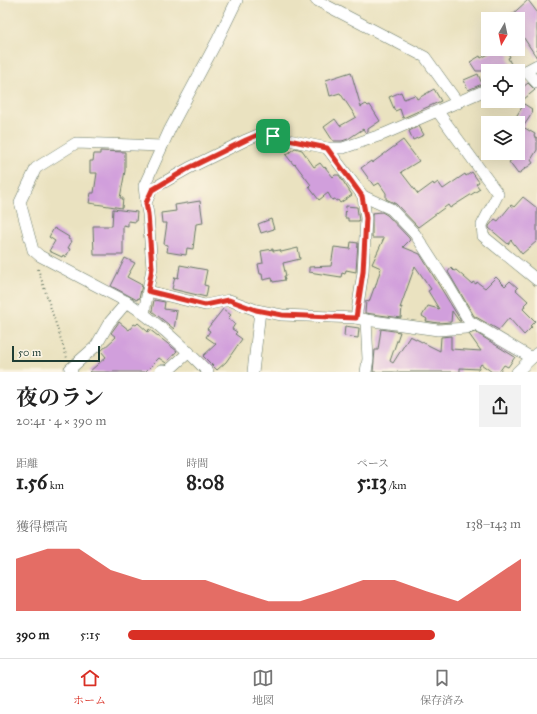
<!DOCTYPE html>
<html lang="ja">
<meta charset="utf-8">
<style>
body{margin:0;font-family:"IM FELL Great Primer","Noto Serif JP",serif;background:#f2f2f2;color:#222;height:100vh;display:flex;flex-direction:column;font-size:15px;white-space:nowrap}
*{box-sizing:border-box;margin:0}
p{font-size:13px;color:#767676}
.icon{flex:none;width:22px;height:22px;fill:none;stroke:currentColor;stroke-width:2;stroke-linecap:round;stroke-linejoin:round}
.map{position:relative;height:372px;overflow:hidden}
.side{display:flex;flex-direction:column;background:#fff;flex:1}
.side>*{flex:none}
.needle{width:26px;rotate:189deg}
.buttons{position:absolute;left:481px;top:12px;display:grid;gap:8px}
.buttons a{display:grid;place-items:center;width:44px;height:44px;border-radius:0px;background:#fff;box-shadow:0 4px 16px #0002;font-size:20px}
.scale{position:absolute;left:12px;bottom:10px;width:88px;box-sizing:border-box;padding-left:4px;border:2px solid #1f3d34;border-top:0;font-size:11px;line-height:14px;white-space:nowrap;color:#1f3d34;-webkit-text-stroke:3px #fcf5e5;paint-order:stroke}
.pin{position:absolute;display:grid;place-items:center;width:34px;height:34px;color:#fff;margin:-17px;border-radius:8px;box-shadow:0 2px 6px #0006}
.round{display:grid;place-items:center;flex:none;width:42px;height:42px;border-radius:0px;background:#f2f2f2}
.overview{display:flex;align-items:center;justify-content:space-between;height:68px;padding:0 16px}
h1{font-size:22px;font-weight:700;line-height:30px}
.stats{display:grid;grid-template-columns:repeat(3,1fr);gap:6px;height:68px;padding:4px 16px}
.stats div{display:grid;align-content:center}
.stats b{font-size:20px;font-weight:700}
.stats small{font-size:11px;font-weight:400}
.stats p{font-size:11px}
.chart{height:112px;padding:8px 16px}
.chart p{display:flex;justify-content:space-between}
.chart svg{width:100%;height:72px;margin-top:4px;fill:#d93025;opacity:.7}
ul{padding:0 16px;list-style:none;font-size:13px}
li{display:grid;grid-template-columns:64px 48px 1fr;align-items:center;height:30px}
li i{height:10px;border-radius:5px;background:#d93025}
.tab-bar{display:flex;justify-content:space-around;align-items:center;height:56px;border-top:1px solid #e0e0e0;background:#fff;font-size:11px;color:#767676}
.tab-bar a{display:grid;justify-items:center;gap:2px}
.tab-bar .selected{color:#d93025}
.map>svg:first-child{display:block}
</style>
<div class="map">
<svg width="537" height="372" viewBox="0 0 537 372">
<rect width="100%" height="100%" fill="#fcf5e5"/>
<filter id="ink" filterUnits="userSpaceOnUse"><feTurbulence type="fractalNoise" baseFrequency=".025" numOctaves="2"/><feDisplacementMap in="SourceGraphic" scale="8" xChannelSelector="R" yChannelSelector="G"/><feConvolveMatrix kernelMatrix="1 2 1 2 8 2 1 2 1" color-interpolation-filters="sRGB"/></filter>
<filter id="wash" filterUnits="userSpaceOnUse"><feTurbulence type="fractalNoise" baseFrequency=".012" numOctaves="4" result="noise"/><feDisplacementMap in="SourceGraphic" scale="16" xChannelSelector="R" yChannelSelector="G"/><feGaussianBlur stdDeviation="0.9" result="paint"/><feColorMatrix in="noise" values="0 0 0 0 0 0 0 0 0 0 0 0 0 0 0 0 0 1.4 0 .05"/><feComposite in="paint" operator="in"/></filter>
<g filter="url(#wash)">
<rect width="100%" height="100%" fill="#eae2c0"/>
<g id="blocks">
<g fill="#d19fdc">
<path d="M528,0L537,12V58L518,29V19H507Z"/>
<path d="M498,49H506L510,57L508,58L514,70L512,71H476L470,62L480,56L481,58Z"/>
<path d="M351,72L361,107L366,104L368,106L370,105L380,121L368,129V132L366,133L363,129L348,139L342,141H333L324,127L335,119L340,126L356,117L340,93L330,96L326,80Z"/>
<path d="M478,74L482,84L468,90L464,80Z"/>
<path d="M528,83L535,90L518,104V91Z"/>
<path d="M434,89L441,101L403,118L400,109L395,111L389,97L401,92L404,99L415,95L417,99Z"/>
<path d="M524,104L532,109L531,110L533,112L523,127L535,134L534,136L537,138V150L531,160L533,163L518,174L509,162L518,155V123H512Z"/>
<path d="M419,126L424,135L413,140L409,131Z"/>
<path d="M403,140L419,161L401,172L418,194L433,183L434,185L438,182L443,189L465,174L466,176L472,172L479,182L476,184L480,189L450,208L448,205L418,227L396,204L386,199V193L379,183L374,186L361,168L371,161L372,163Z"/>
<path d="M295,148L302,150L314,167L320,163L324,168L325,167L333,177L335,175H339L352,195L340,203L338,200L336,201L335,199L332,200L328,193L319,200L309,187L311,185L295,164L294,165L286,155Z"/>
<path d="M100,151L125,152V171L120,198H123L122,208L89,203L91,193H94L97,173H90V161H93L94,154H100Z"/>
<path d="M523,197L537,208V241L522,254L511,240L508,244L489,228V226L495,219L498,221L511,205L514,207Z"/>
<path d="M200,201L203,223L196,224L193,249L187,248L186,255L167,252L168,245L164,244L167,223H162L161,213L176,211L175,205Z"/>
<path d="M346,206L357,207L359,221H348V218H345Z"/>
<path d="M113,209L137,212L136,222L128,221V226L123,225V255H94L93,226H112Z"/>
<path d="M382,212L387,215L409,238L410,240L403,247L420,254L461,321H459L452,311L451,322L438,323L426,321L427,319L422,316L428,306L439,309L428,291L431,289L415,266L400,308L402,307L401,318L365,313L366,301L369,302L374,288H375L381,268L372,264L384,238H372V213Z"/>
<path d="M271,219L274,229L261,233L258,224Z"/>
<path d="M54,228L69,237L68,239L72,241L68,248L70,249L66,257L63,255L62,257L49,251L55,241L49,237Z"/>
<path d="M351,242L358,243L356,272L346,270L345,274L342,273L341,277L309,272V267L331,266L334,247L350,249Z"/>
<path d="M298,248L300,259L283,263L286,276H284L285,280L273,282L272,278L263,280L262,274H260L258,264L263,263L261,251L273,249V251L280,250L281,252Z"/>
<path d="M125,258L135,263L127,277L142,285L139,299L138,298L137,300L111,286Z"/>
<path d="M180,265L207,270L204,285L208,286L206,297L172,289L175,277L178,278Z"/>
<path d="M451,268L454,271L456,270L472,284L473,282L476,284L477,282L485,288L496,277L505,286L510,281L518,288L516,290L528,301L524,305L525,306L523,309L535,321L530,326L532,327L524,335L509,318L499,330L474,316L448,272Z"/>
<path d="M154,300L165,302L164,309L177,311L174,329L152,311Z"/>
<path d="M223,309L231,315L228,318L235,324L232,329L237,332L235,334L242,339L226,362L217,370L203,356L216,344L206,337L210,331L207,329Z"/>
<path d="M119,322L129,330L134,324L136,325L138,323L148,332L149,329L177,351L166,363L159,358L145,372H89L106,357L101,351L116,337L111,333Z"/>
<path d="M345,326L359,328L358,338L344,336Z"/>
<path d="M381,329L400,332L390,361L393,363L410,336L440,351L441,337L451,336V349L481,351L469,334L475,332L515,357L508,367L504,365L499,372H492L481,364L478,369L460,368V372H373L375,350H378Z"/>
</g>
</g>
</g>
<g filter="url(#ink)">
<use href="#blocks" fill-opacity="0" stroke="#667765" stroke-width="1"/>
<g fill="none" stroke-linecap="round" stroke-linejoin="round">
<defs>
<g id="minor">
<path d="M316,0L425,57L458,103"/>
<path d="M526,71L537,83"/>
<path d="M518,75L537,65"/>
<path d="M438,112L498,194L482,225L483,236L537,280"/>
<path d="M327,148L363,196L391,209L415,234L448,285L469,321L532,358"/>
<path d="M363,196L366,218L363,272L356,318L366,320L368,359L366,372"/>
<path d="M146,203L144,186L170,129L218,39L237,0"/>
<path d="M148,291L205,305L229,300L256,310L282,315L356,318"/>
<path d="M127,302L40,256L33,250L20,202L36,168L76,143L162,146"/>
<path d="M144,313L152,268L148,214L146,203L152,189L189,168L246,140L260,134L327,148H343L384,134L488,89"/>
<path d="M366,320L438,330L466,328L475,325"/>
<path d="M72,372L70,369L96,346L109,323L127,302C157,322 183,346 208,372"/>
<path d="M160,372L162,370L168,371L189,352"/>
<path d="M253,372L260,311"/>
<path d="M517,372L537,353"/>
</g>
</defs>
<use href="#minor" stroke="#667765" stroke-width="12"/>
<path stroke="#667765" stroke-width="2" stroke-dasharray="1 3" stroke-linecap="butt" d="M38,269L67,358"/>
<use href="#minor" stroke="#fff" stroke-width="11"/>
</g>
</g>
<g fill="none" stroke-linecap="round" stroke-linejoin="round" filter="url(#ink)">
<defs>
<path id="route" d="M260,134L327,148L362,196L366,218L363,272L356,318L282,315L256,310L229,300L205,305L148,291L152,268L148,214L146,203L152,190L189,168L246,140Z"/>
</defs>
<use href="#route" stroke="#fff" stroke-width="8"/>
<use href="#route" stroke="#d93025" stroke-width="5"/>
</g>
</svg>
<div class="buttons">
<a><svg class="needle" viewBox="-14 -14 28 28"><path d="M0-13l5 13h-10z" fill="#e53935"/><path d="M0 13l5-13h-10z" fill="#767676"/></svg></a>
<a><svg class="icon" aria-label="locate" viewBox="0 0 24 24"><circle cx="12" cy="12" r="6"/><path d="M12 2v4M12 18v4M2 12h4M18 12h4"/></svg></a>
<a><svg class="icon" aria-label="layers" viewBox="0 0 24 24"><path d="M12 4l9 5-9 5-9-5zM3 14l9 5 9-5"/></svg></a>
</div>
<div class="scale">50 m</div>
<div class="pin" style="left:273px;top:136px;background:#1e9e55"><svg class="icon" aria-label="arrive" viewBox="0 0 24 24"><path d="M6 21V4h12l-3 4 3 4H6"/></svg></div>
</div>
<section class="side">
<div class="overview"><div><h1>夜のラン</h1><p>20:41 · 4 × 390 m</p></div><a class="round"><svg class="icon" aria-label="share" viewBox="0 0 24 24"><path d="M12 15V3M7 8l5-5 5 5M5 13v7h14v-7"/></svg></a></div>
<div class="stats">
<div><p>距離</p><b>1.56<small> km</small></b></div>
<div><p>時間</p><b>8:08</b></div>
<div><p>ペース</p><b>5:13<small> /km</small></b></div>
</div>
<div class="chart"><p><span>獲得標高</span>138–143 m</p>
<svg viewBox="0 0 160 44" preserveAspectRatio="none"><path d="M0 44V12L10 6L20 6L30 19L40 25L50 25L60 25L70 32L80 38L90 38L100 32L110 25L120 25L130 32L140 38L150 25L160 12V44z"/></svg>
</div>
<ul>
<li><b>390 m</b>5:15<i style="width:78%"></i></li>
</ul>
</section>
<nav class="tab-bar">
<a class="selected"><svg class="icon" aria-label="home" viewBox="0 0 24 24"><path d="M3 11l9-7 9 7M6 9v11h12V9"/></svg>ホーム</a>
<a><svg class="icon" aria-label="map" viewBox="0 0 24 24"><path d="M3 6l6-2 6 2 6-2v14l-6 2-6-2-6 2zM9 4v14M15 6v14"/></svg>地図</a>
<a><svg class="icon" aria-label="saved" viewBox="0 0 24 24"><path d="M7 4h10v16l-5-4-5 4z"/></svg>保存済み</a>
</nav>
